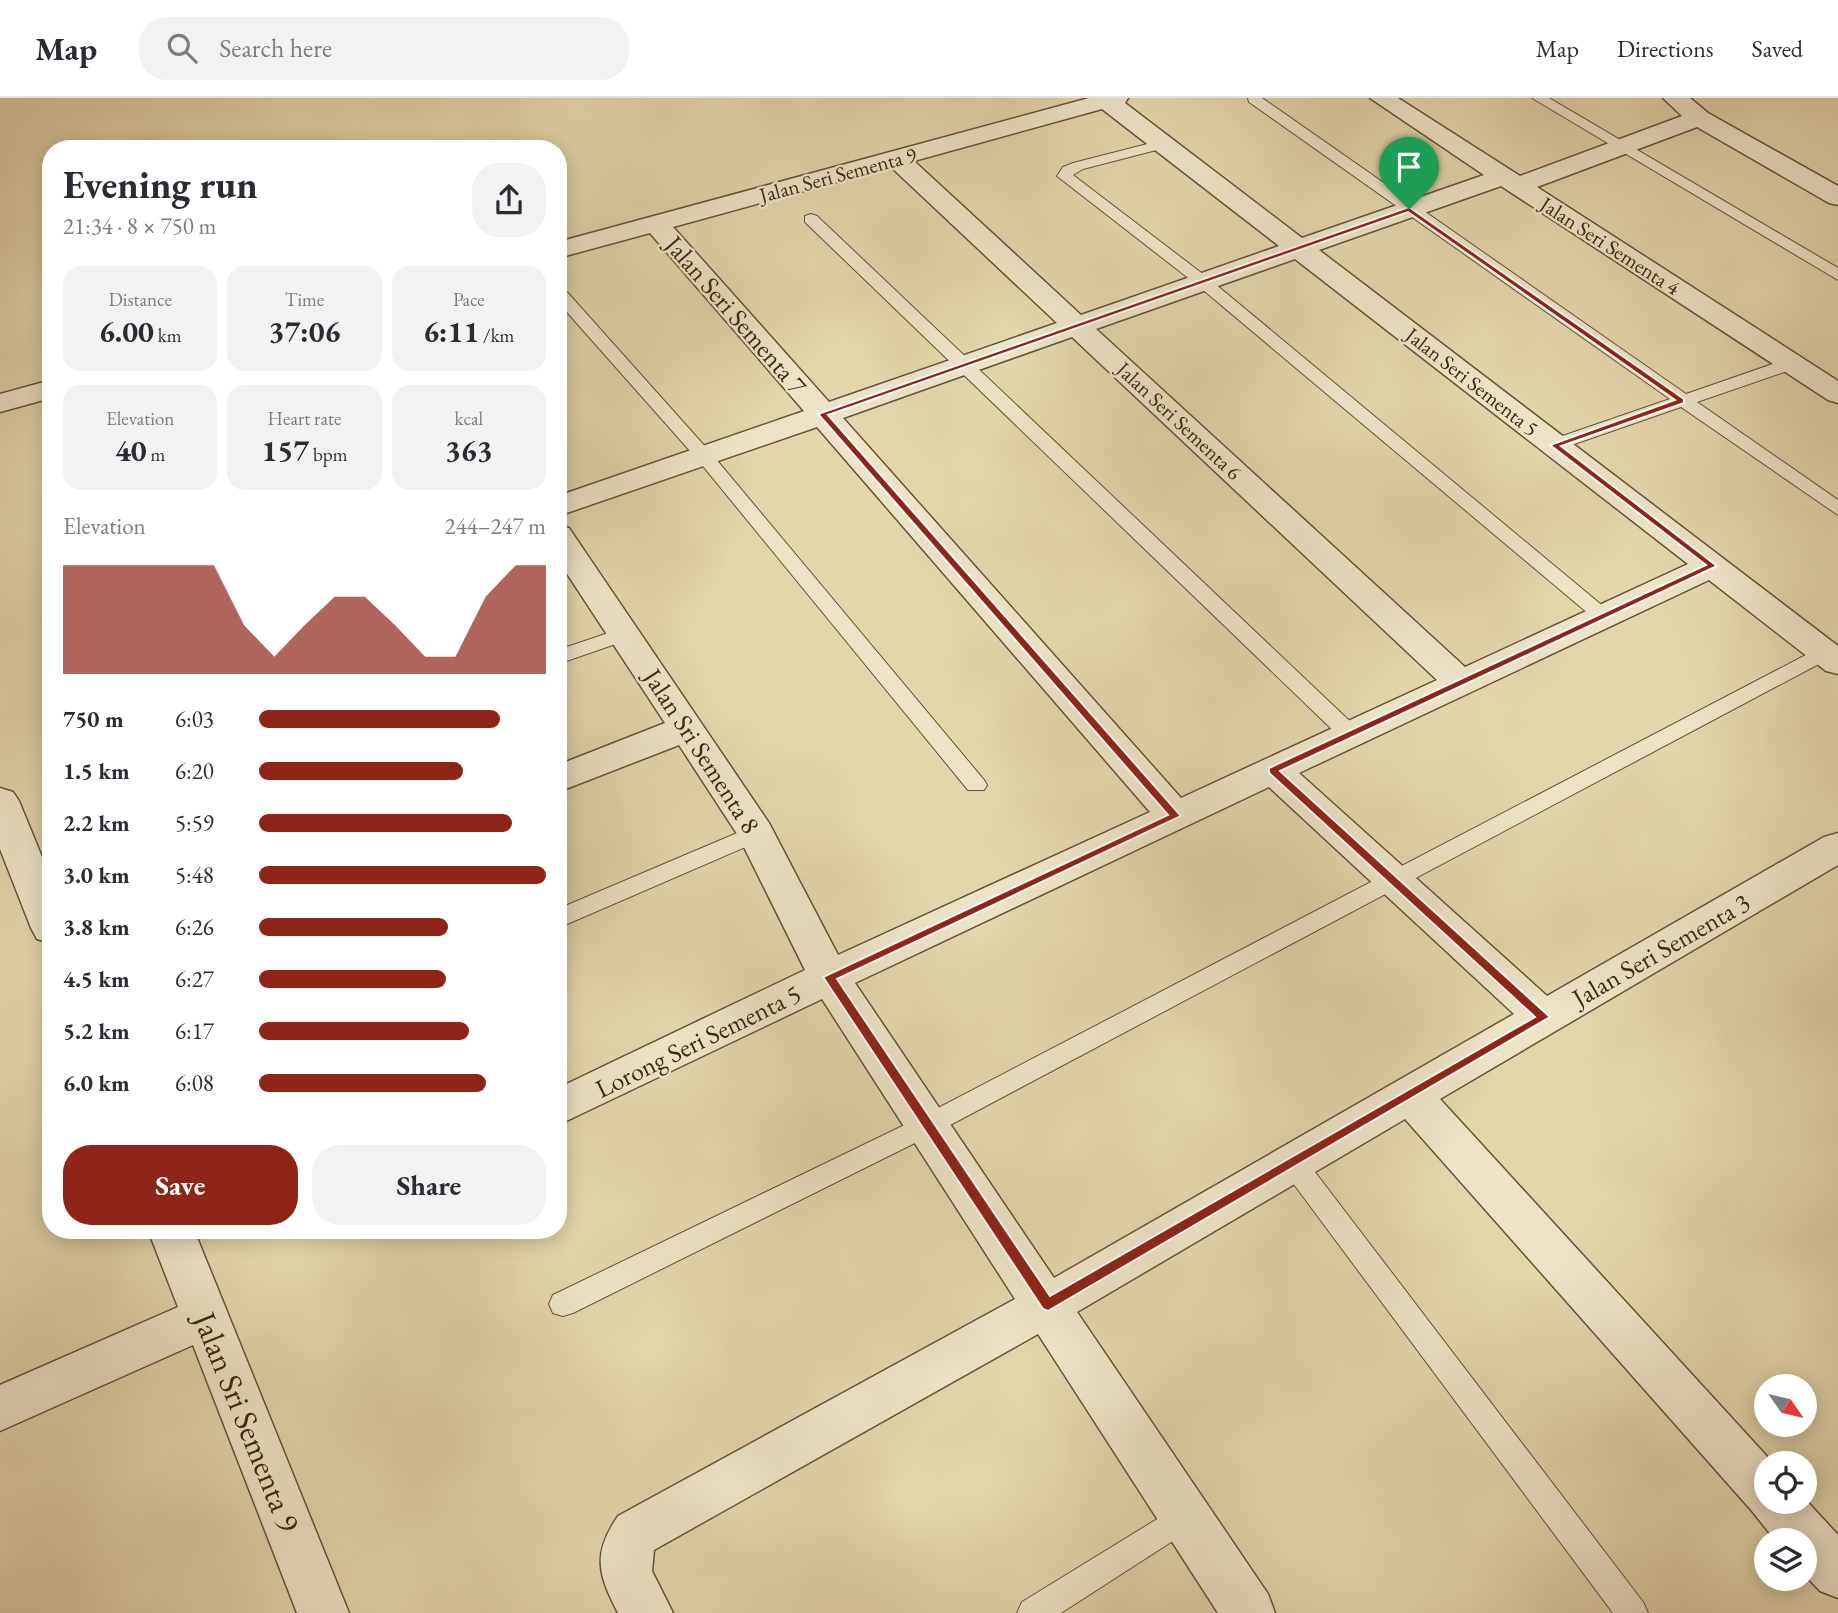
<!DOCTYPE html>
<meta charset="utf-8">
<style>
body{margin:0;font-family:"EB Garamond",serif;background:#f2f2f3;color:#2b2b33;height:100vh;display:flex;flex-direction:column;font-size:26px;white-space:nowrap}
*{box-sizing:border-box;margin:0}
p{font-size:23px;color:#7c7c81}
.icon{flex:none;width:38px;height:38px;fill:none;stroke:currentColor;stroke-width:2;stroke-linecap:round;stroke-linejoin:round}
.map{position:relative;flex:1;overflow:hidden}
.details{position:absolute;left:42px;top:42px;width:525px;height:1099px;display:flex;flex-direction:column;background:#fff;border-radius:28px;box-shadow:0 4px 18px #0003}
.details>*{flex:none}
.needle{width:46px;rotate:124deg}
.fabs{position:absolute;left:1754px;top:1276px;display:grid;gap:14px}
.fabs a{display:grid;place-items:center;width:63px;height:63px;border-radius:50%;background:#fff;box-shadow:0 4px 18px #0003;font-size:35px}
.pin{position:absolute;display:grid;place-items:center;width:60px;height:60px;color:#fff;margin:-72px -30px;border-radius:50% 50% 50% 0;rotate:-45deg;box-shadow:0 0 7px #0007}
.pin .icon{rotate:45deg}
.round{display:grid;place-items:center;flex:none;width:74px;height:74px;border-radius:28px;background:#f2f2f3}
.head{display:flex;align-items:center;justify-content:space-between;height:119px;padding:0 21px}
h1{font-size:38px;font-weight:700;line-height:52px}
.figures{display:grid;grid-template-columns:repeat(3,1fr);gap:10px;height:119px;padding:7px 21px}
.figures div{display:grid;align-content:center;border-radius:18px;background:#f2f2f3;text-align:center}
.figures b{font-size:30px;font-weight:700}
.figures small{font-size:19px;font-weight:400}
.figures p{font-size:19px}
.chart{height:196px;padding:14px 21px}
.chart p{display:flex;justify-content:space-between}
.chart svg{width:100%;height:126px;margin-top:7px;fill:#8f2418;opacity:.7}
.cta{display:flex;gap:14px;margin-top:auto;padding:14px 21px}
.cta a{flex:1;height:80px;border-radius:28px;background:#8f2418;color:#fff;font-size:28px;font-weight:700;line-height:80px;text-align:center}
.cta a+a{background:#f2f2f3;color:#2b2b33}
ul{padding:0 21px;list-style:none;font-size:23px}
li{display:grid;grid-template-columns:112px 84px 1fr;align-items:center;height:52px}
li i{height:18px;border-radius:9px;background:#8f2418}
header{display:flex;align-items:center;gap:42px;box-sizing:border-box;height:98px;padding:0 35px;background:#fff;border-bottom:2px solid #e1e1e2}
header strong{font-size:33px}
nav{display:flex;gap:38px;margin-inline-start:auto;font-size:24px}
.search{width:490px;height:63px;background:#f2f2f3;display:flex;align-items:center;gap:18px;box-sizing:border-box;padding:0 24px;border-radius:28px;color:#7c7c81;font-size:26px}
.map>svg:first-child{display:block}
</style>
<header>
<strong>Map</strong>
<div class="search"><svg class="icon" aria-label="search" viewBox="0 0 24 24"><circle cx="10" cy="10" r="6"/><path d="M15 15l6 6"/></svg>Search here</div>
<nav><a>Map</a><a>Directions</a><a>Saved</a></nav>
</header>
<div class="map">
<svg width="1838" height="1515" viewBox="0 0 1838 1515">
<rect width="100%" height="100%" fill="#e3d6ab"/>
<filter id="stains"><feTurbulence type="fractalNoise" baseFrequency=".00286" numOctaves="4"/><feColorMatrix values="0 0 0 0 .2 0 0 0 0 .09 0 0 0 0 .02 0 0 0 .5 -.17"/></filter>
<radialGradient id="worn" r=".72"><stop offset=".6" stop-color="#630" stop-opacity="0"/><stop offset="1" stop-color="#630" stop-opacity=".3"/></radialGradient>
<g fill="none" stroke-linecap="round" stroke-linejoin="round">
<defs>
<g id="service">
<path d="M1248,0H1262L1686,296L1784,262H1796L1799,266L1796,270L1697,304L1838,402V417L1681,309L1560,351H1548L1545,347L1548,343L1670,301L1249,4Z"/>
<path d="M1532,0H1549L1838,170V182Z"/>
<path d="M1163,42L1168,43V49L1083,71L1073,77L1208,180L1610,514L1613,518L1610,522H1596L1196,186L1057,78L1063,69L1073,65Z"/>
<path d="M811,116L817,118L1358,631L1361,636L1358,641H1342L805,124V118Z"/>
<path d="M558,193L567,194L710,354L984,682L987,687L984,692H968L698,362L558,204Z"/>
<path d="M626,529L633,530L636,535L633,540L558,566V552Z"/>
<path d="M1825,547L1832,549L1835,554L1832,559L937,1034L573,1215L563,1218L553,1215L549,1206L553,1197L919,1020Z"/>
<path d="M756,727L764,729L767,735L764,741L558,830V811Z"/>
<path d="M1293,1054L1302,1057L1643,1504L1648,1515H1613L1284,1073L1280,1065L1284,1057Z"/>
<path d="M1185,1404L1196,1408L1200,1418L1196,1428L1061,1515H1017L1022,1504Z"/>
</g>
<g id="minor">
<path d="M1089,0H1128L1125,5L1302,140L1484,77L1370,0H1398L1520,78L1682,18L1663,0H1690L1708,15L1838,88V107L1829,105L1697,29L1537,89L1838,283V305L1828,302L1501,88L1319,152L1838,548V576L1826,573L1709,482L1299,675L1547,898L1824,739L1838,735V767L1440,1001L1773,1365H1766V1404H1804V1400L1838,1437V1500L1820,1493L1804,1476V1442H1775L1752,1413L1405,1021L1077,1214L1268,1496L1275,1515H1218L1038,1236L654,1452L652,1473L673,1515H618C598,1476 592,1456 618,1418L1015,1201L822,901L558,1027V990L805,872L739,739L679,647L558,694V667L665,625L558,462V427L569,430L769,725L838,857L1150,714L817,329L558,418V398L804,313L650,135L558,160V144ZM1102,11L1279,148L1081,217L914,63ZM891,69L1057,225L829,304L673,129ZM1295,161L1688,466L1465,569L1096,231ZM1072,239L1437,582L1181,700L843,320ZM1269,689L1514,916L1054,1180L855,885Z"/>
<path d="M51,282V300L0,314V296Z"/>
<path d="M0,690L13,694L19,703L51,781V845L37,841L31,830L0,751Z"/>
<path d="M148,1132H194L349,1515H297L193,1247L0,1333V1287L178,1209Z"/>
</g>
</defs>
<use href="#service" stroke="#645438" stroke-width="2"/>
<use href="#minor" stroke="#645438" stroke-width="3"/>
<use href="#service" fill="#ede4c8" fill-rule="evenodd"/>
<use href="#minor" fill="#ede4c8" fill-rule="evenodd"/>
</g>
<path fill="#8f2418" stroke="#fff" stroke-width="2" fill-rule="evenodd" d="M1409,109L1684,301V305L1561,348L1717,468L1280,673L1550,919L1048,1213L1043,1211L823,879L1168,717L818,316ZM1408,114L1675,302L1550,347L1706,467L1269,670V675L1535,919L1050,1198L837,881L1181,718L828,317Z"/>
<g text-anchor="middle" stroke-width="5" stroke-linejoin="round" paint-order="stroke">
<g font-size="21" fill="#392912" stroke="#ede4c8">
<text transform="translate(838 77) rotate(-15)" y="7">Jalan Seri Sementa 9</text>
<text transform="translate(1610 148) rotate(33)" y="7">Jalan Seri Sementa 4</text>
<text transform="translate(1472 284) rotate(38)" y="7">Jalan Seri Sementa 5</text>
<text transform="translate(1179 323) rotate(43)" y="7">Jalan Seri Sementa 6</text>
</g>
<g font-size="26" fill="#392912" stroke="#ede4c8">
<text transform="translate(736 217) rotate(49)" y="9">Jalan Seri Sementa 7</text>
<text transform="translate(702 653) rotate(57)" y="9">Jalan Sri Sementa 8</text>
<text transform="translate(1661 852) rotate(-30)" y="9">Jalan Seri Sementa 3</text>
<text transform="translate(698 943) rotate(-26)" y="9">Lorong Seri Sementa 5</text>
</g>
<g font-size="32" fill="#392912" stroke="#ede4c8">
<text transform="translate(247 1324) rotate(68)" y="11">Jalan Sri Sementa 9</text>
</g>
</g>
<rect width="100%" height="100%" filter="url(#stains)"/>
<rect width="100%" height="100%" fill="url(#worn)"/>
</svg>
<div class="fabs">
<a><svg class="needle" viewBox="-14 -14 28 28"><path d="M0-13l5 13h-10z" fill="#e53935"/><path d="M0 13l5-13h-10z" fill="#7c7c81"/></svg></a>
<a><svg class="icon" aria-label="locate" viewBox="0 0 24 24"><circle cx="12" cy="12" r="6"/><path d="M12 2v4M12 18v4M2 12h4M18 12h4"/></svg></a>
<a><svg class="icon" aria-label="layers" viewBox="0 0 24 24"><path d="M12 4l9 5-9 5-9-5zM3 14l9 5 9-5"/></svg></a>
</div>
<div class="pin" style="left:1409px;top:111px;background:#1e9e55"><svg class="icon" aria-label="arrive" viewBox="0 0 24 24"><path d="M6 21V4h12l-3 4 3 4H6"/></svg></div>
<section class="details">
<div class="head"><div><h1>Evening run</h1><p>21:34 · 8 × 750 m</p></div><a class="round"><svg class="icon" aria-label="share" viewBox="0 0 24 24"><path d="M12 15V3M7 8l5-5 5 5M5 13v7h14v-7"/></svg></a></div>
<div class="figures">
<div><p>Distance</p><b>6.00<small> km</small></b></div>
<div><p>Time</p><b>37:06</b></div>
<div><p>Pace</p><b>6:11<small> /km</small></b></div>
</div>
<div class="figures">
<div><p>Elevation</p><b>40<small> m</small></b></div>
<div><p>Heart rate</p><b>157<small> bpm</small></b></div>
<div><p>kcal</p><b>363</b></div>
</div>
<div class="chart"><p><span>Elevation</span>244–247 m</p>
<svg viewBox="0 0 160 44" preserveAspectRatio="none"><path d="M0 44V6L10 6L20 6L30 6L40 6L50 6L60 27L70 38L80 27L90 17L100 17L110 27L120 38L130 38L140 17L150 6L160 6V44z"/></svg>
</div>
<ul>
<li><b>750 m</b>6:03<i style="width:84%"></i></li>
<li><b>1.5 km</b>6:20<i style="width:71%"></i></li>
<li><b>2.2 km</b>5:59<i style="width:88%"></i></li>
<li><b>3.0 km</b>5:48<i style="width:100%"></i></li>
<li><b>3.8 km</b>6:26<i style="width:66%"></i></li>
<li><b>4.5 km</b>6:27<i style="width:65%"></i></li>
<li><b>5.2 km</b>6:17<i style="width:73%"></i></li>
<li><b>6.0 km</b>6:08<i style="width:79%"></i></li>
</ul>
<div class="cta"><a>Save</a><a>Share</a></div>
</section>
</div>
